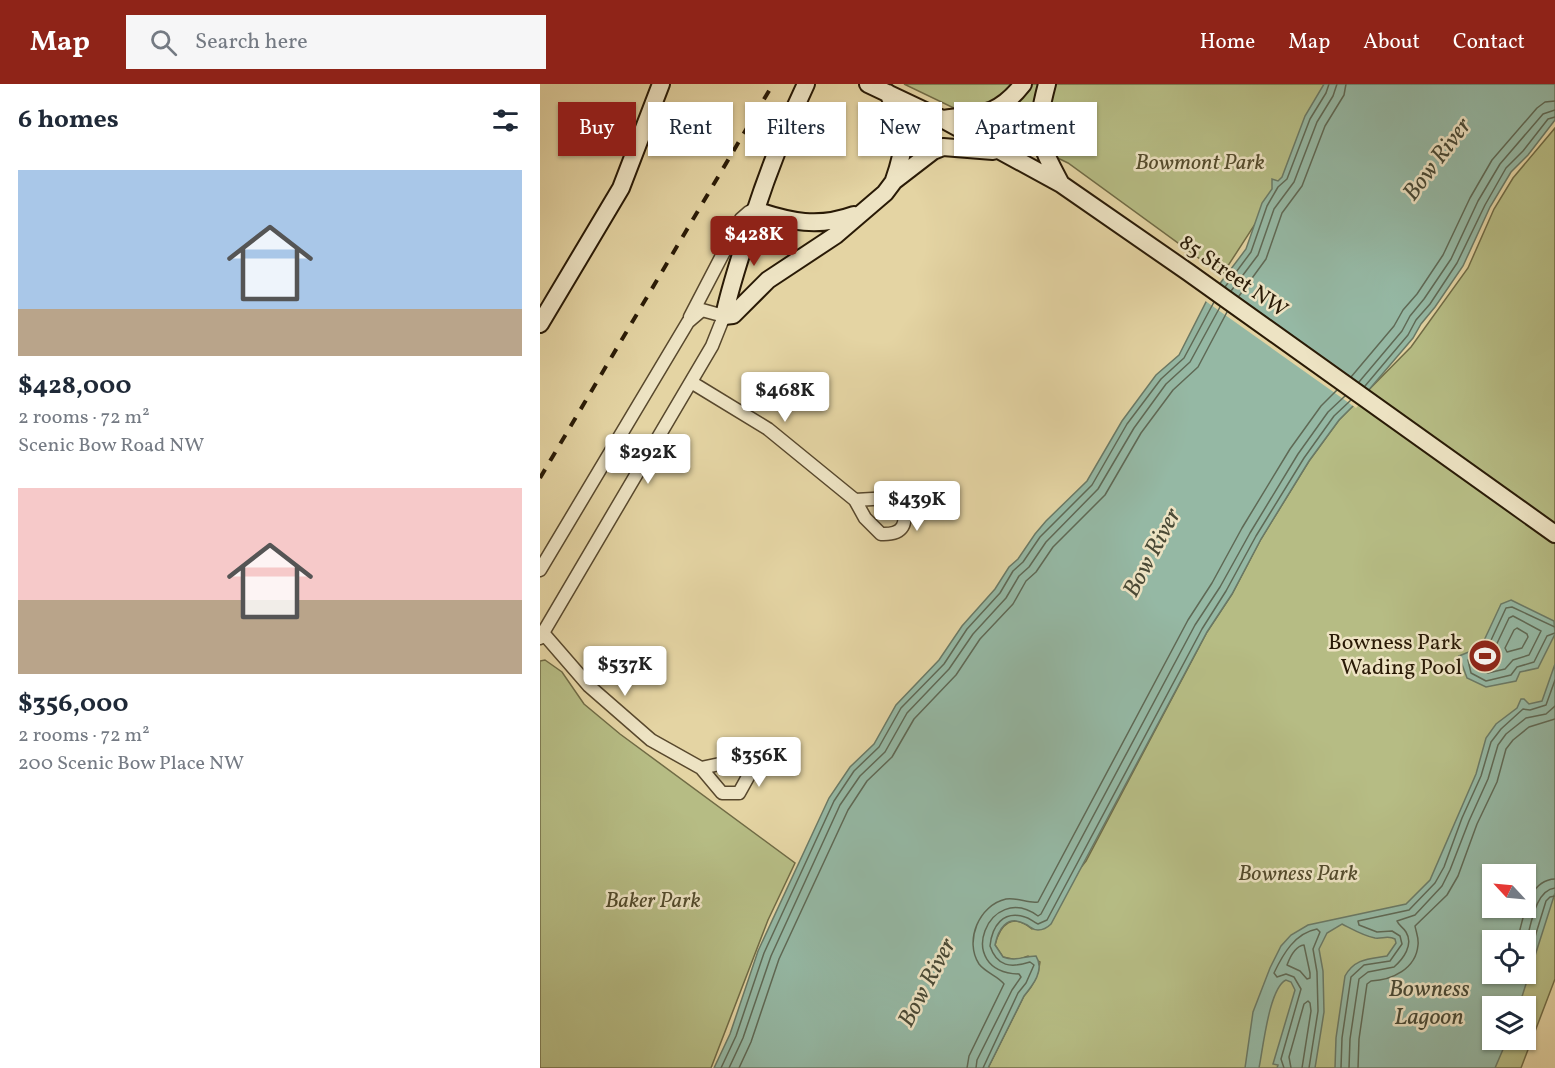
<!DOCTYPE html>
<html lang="en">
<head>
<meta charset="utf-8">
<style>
  :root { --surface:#fff; --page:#f6f6f7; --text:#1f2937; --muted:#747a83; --accent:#8f2418 }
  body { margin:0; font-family:Vollkorn,serif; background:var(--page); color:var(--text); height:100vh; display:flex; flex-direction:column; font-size:22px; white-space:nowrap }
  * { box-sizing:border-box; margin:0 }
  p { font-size:20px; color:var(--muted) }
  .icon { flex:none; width:33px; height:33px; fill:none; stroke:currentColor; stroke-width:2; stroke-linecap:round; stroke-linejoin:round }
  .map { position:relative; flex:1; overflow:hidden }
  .sheet { display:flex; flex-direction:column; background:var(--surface); width:540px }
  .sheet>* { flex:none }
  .guide { position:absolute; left:18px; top:18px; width:570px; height:54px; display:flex; gap:12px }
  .needle { width:39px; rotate:296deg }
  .tools { position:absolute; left:942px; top:780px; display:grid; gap:12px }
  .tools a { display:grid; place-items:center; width:54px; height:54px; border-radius:0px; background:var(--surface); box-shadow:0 2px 4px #0004; font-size:30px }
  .price { position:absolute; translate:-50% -51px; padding:0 14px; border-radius:6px; background:#fff; color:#222; font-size:20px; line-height:39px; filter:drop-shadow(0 2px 3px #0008) }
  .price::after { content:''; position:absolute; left:50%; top:36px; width:18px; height:14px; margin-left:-9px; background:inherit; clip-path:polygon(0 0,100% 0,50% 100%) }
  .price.active { background:var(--accent); color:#fff }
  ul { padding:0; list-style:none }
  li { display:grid; align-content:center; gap:12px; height:318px; padding:0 18px }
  li span { display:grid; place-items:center; height:186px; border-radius:0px; color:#555 }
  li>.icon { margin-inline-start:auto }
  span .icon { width:108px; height:108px; fill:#fffc; stroke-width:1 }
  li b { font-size:26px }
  h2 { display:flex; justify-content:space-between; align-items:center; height:72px; padding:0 18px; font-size:26px }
  .chip { padding:0 21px; border-radius:0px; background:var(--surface); box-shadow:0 2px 4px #0004; font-size:21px; line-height:54px }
  .chip.active { background:var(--accent); color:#fff }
  header { display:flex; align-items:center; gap:36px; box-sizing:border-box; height:84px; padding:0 30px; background:var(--accent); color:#fff }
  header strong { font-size:28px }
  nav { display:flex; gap:33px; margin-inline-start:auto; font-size:21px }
  .search { width:420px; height:54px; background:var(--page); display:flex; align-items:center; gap:15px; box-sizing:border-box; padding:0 21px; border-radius:0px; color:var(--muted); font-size:22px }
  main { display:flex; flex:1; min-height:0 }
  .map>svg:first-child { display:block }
  .green { fill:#b6bc84; stroke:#706b45; stroke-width:1.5; fill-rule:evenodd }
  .water { fill:#95b8a4; stroke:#6a7965; stroke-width:1.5; fill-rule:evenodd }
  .pier { fill:#e4d4a3 }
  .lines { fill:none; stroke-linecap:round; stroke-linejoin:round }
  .shore { stroke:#5f6955; stroke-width:1.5 }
  .street-casing { stroke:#58482d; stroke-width:15 }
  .secondary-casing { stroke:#291a06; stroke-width:20 }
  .street { stroke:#ede3c3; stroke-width:12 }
  .secondary { stroke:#ede3c3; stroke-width:16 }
  .rail { stroke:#291a06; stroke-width:4; stroke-dasharray:10 10; stroke-linecap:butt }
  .labels { text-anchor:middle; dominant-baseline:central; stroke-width:5; stroke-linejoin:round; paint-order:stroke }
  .park-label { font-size:22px; font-style:italic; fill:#534b2c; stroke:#ede3c3 }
  .street-label { font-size:22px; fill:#291a06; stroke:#ede3c3 }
  .poi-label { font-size:22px; fill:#291a06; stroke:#ede3c3; text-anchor:end }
  .water-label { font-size:24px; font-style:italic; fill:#494935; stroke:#ede3c3 }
</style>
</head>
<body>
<header>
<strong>Map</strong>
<div class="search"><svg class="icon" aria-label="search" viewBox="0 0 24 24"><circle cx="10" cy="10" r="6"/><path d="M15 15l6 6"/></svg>Search here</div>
<nav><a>Home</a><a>Map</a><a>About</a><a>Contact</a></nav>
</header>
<main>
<section class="sheet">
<h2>6 homes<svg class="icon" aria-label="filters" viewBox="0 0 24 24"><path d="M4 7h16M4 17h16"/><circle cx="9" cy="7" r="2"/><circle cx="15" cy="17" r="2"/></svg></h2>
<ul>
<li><span style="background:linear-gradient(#a9c7e8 75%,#b9a48a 0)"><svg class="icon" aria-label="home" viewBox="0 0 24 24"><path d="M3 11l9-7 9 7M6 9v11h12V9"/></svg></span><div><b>$428,000</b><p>2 rooms · 72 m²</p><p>Scenic Bow Road NW</p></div></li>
<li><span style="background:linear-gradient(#f6c9c9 60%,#b9a48a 0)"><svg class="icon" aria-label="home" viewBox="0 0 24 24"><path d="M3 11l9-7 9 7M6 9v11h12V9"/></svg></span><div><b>$356,000</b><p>2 rooms · 72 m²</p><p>200 Scenic Bow Place NW</p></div></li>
</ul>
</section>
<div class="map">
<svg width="1015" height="984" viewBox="0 0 1015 984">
  <rect width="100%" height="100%" fill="#e4d4a3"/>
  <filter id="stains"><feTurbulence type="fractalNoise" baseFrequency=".00333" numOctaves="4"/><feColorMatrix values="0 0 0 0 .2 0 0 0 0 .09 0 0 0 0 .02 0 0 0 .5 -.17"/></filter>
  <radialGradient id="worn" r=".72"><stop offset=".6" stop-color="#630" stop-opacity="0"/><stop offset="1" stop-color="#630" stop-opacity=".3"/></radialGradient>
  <path class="green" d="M364,0H806L682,191L528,79Z
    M1015,44V895L981,984H448L484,912C493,902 499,892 500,878L488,872L477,876L463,873L455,861C460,840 473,828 492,845L546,777L667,548L692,510L721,455L769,377L799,336L871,263L928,184L954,125L973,94ZM952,790H986V824H952ZM952,856H986V890H952ZM952,922H986V956H952Z
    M5,576L22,588L44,620L80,650L255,779L228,836L171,984H0V577Z"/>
  <path class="water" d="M784,0H1015V36L988,71L971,88L950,123L923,182L895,223L881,240L873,254L827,308L799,336L769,377L721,455L692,510L667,548L511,840C507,844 504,846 498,846C492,846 490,842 485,840C467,830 458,846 455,861L463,873C476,878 483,872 496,872C505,886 493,901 484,912L448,984H174L190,950L218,867L289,714L310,683L334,660L356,621L399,576L422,542L455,505L469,483L478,475L495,450L506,437L547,397L582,337L616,291L639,271L666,218L706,165L722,119L732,105V95L738,97L742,93L765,32Z
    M971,516L1014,537L1015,550L998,584L980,588L976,597L946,603L927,594L919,572L941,563L961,520Z
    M1015,580V809L979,922H952V956H967L955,984H795L796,954L805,892C815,874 830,875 847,872L856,859L855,855C848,851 842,855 835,854C824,852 812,845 802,840L787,849L779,865L783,887L784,928L775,984H737L738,981L733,980L755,906L751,898L746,896C729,904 723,965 719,984H705L713,928L730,884L741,862L751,851L768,841L866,820L890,796L936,690L946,654L956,640L977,624L981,615H984L989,620L1002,617ZM952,790H986V824H952ZM952,856H986V890H952Z"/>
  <path class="pier" d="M677,198L831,308L816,324L664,216Z"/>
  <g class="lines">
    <path class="shore" d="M685,203L711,168L727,122L738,103L747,95L770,35L786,9L789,0
      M691,207L718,171L734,125L754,98L777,38L793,12L797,0
      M699,212L726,175L742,129L762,102L785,42L804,11L806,0
      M811,293L854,242L863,226L877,210L903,171L930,114L952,76L997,24L1005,18L1015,17
      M819,298L862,247L870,232L884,215L911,175L938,117L960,80L1003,30L1015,26
      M825,302L868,251L876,236L890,220L917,179L945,121L966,84L983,67L1008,35L1015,33
      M973,532L1001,547L989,571L973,576L965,585L948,589L938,584V579L952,570L969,534Z
      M1015,543L972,523L966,524L946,567L928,576L931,589L946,597L971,591L977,583L994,578L1007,552L1015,549
      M977,544L987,550L988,553L982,564L967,568L965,564L974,546Z
      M977,856C984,835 987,796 1015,795
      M986,858C991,842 995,806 1015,804
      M764,861L770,889V894L767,895L760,887L747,881C750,873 755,862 764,861Z
      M986,882L1006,817L1010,813L1015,812
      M181,984L196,952L224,869L294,717L314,687L339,663L361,624L404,580L427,545L460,509L473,487L483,478L500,453L552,401L587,340L621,295L644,274L674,218
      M189,984L203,954L231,872L300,721L320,692L345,668L367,629L409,585L433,550L466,514L479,492L489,483L506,458L558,405L594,344L626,300L650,278L680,223
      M199,984L211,958L239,875L308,726L327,697L352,673L374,635L416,591L440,555L473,520L486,497L496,488L513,463L565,411L601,349L633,306L658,283L687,228
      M427,984L429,972L464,900C458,892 446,889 439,880C424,857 439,821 466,815C477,813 489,820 498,818L648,536L672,499L702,444L750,365L781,322L797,306
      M436,984L437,976L472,906L481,893L479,890C412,888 449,796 498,832L501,830L655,541L680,503L710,449L758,370L788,328L805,312
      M443,984L478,909L486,899L494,881L490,878C471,884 457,883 450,862C452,842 463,826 485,833C490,834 493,838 498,840L507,836L662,545L686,507L716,452L764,374L794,332L811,316
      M744,984L741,975L761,905L754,893L746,890L737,893L734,889C743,870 755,849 777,845L780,848L773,865L777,888L778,927L769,984
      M751,984L749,973L764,920L768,917L770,919L771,927L762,984
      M801,984L802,954L811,893L824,881L850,877L862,860L860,852L852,847L837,848L819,841L818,837L869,826L895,799L904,783L922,734L941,692L951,658L961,645L983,625L990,626L1006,621L1015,596
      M809,984L810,955L819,895L828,888L854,883C863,875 874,861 866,848C863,843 859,842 857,837L875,831L902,802L910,786L929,737L948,695L958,661L966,650L986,634L1006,630L1015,622
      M818,984L819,955L827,900L831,897C852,896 876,885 878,861C879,854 876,848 875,842L907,811L918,792L937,740L957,698L966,665L973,656L989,643L1015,635"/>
    <g class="street-casing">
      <path id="street" d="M150,233L201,135L209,128L215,126
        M151,298L228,345L315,416L325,434L341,450C364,451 368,440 362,419L350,414L315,416
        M0,486L148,238L162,226L184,232L172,262L0,554
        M3,549L49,602L111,656L161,684L182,709H199L209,691L194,677L161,684"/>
    </g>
    <g class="secondary-casing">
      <path id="secondary" d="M266,0C245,44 228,88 213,134C202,167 191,199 184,232L193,231L228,196L296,151L345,109L354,97L393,67L403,63L453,67
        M328,0L402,35L521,100L648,188L1015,450
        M507,0C494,49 498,57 521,100
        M348,9C365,47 368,56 354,96
        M402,35C440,30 457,33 483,0
        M215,126C251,138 278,144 314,131
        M0,240L81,104L121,0"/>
    </g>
    <use href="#street" class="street"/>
    <use href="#secondary" class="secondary"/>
    <path class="rail" d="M0,394L233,0"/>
  </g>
  <defs>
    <g id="stadium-disc" transform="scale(1.725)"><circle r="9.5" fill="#8f2418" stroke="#ede3c3"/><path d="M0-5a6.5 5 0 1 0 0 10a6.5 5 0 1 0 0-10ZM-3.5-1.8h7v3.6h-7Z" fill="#fff"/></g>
  </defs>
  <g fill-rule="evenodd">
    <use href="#stadium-disc" x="945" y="572"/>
  </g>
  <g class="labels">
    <g class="park-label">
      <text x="660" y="79">Bowmont Park</text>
      <text x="758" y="790">Bowness Park</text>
      <text x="113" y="817">Baker Park</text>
    </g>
    <g class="street-label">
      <text transform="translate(693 193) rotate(35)">85 Street NW</text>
    </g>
    <g class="poi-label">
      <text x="922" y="559">Bowness Park<tspan x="922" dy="25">Wading Pool</tspan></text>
    </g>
    <g class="water-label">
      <text transform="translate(898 76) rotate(-53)">Bow River</text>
      <text transform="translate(613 469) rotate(-62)">Bow River</text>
      <text transform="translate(388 899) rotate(-62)">Bow River</text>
      <text x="889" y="906">Bowness<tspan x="889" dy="28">Lagoon</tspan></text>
    </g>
  </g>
  <rect width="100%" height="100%" filter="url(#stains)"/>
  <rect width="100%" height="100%" fill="url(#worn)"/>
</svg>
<div class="tools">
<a><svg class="needle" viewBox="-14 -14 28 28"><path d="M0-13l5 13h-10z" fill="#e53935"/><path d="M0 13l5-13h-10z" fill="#747a83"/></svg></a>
<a><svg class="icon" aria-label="locate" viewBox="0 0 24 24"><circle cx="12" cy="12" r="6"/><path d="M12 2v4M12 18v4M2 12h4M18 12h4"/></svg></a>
<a><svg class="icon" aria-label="layers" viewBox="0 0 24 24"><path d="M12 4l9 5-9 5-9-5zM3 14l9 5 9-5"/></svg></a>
</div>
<b class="price active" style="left:214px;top:183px">$428K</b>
<b class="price" style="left:245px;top:339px">$468K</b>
<b class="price" style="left:108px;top:401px">$292K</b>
<b class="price" style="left:377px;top:448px">$439K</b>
<b class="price" style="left:85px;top:613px">$537K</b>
<b class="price" style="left:219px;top:704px">$356K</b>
<div class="guide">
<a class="chip active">Buy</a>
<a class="chip">Rent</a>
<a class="chip">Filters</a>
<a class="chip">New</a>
<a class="chip">Apartment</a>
</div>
</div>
</main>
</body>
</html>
